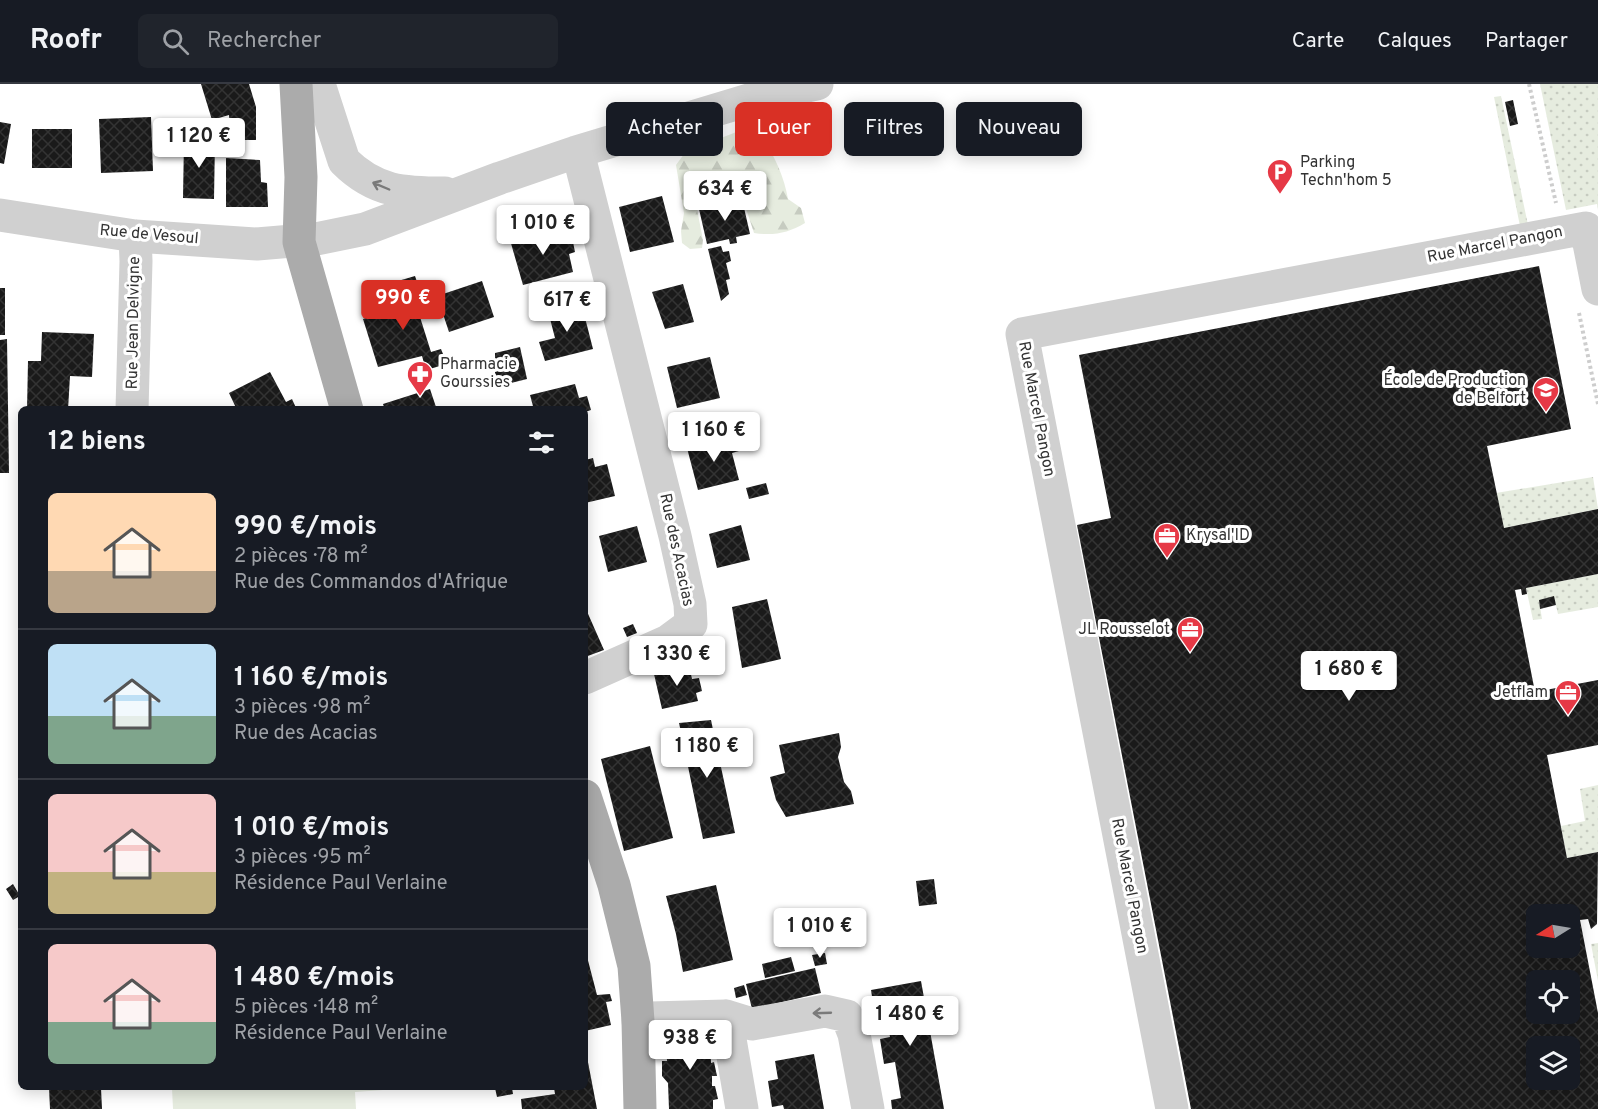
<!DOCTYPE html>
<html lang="fr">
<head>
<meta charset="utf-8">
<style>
  :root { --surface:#171b24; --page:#20242c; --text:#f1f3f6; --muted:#9ea1a6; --line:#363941; --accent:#d93025 }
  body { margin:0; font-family:Overpass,sans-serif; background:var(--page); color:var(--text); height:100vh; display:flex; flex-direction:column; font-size:22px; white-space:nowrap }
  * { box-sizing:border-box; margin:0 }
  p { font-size:20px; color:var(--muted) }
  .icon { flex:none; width:33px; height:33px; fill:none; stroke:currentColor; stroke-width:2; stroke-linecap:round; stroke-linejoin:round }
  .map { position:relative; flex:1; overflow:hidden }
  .drawer { position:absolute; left:18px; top:322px; width:570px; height:684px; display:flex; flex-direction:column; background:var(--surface); border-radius:9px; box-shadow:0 3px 15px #0003 }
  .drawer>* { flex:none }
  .guide { position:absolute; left:606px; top:18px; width:570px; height:54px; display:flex; gap:12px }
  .needle { width:39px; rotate:259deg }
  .buttons { position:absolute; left:1526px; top:820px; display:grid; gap:12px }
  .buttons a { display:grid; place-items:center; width:54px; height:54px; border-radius:9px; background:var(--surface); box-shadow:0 3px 15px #0003; font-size:30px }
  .price { position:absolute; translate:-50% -51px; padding:0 14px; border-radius:6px; background:#fff; color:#222; font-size:20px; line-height:39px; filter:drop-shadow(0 2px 3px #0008) }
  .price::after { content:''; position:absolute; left:50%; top:36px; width:18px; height:14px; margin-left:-9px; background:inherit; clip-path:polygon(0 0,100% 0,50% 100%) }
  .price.active { background:var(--accent); color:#fff }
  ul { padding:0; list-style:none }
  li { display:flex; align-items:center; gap:18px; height:150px; padding:0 30px }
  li+li { border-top:2px solid var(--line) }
  li span { display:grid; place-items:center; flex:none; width:168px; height:120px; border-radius:9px; color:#555 }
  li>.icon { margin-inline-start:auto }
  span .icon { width:72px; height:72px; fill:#fffc; stroke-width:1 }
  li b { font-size:26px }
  h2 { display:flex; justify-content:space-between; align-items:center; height:72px; padding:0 30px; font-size:26px }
  .pill { padding:0 21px; border-radius:9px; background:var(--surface); box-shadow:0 3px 15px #0003; font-size:21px; line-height:54px }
  .pill.active { background:var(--accent); color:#fff }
  header { display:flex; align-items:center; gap:36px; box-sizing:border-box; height:84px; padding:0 30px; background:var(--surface); border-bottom:2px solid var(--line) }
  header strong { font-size:28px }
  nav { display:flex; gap:33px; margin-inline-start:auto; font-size:21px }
  .search { width:420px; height:54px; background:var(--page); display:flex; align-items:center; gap:15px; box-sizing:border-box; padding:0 21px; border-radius:9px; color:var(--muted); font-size:22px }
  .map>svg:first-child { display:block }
  .grass { fill:url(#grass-dots) }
  .forest { fill:url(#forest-firs) }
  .park { fill:#e6ecdf }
  .building { fill:url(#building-cross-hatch); fill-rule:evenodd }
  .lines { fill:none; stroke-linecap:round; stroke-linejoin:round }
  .path { stroke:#cdcdcd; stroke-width:4; stroke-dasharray:3 3; stroke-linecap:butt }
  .minor { stroke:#d0d0d0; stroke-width:33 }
  .major { stroke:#ababab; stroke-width:33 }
  .oneway { stroke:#7a7a7a }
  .labels { text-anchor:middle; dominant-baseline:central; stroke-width:6; stroke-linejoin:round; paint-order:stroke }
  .poi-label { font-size:16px; fill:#333; stroke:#fff; text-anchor:start }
  .street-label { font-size:16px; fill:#333; stroke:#fff }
</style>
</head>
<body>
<header>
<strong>Roofr</strong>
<div class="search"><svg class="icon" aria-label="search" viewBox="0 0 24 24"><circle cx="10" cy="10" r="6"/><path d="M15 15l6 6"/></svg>Rechercher</div>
<nav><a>Carte</a><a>Calques</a><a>Partager</a></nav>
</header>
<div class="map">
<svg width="1598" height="1025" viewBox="0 0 1598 1025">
  <defs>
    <pattern id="grass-dots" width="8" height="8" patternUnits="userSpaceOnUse" patternTransform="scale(1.5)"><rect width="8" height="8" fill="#e6ecdf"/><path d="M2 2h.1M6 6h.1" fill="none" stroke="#c6cbc0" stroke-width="1.8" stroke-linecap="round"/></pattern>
    <pattern id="forest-firs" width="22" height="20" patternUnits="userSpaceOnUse" patternTransform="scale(1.5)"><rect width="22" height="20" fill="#e6ecdf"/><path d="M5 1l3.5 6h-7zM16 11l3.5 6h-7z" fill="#c6cbc0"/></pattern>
    <pattern id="building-cross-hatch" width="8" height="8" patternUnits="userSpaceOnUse" patternTransform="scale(1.5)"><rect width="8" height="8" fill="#1a1a1a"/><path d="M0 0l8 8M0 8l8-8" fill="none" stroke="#333"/></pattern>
  </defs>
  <rect width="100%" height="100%" fill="#fff"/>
  <path class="grass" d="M1540,0H1598V126L1597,120L1566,126Z
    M1501,12L1528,141L1520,142L1494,13Z
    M1593,393L1598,425L1504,444L1496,409Z
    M1598,490V523L1558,530L1554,513L1539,516L1542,535L1533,536L1526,504Z
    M1598,701V768L1567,774L1561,742L1585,737L1580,705Z
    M1598,859V897L1591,860Z"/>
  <path class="forest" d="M744,45H755C771,63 784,91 788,115L801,124L805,139C788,149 774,152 754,149L741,109L696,120L703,156L702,164L690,165L682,159L681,147L684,129L676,81L687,66L701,65L715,66L721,54Z"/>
  <path class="park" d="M172,1004H397V1005L355,1008L356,1025H173Z"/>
  <path class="building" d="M201,0H249L256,23V56H231L229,31L212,36Z
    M1513,16L1518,40L1510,42L1505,18Z
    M151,33L153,87L101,89L99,35Z
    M0,38L11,40L4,80L0,79Z
    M32,45H72V84H32Z
    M184,56H215L214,115L183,114Z
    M226,74L260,76L261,98L267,99L268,123H226Z
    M662,112L674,158L630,168L619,123Z
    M742,115L750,150L736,153L737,159L730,160L729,155L707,160L699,125Z
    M562,144L567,159L573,158L575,168L569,170L573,188L523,201L510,156Z
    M721,162L723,168L729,167L731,177L726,179L730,195L726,196L729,210L721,217L708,165Z
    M1539,182L1571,345L1487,362L1504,444L1598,425V490L1526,504L1527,510L1522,511L1521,505L1515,506L1535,608L1598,596V661L1547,671L1567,774L1598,768L1597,840L1591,845L1588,835L1580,836L1598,929V1025H1191L1077,441L1111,434L1079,271ZM1536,831H1569V864H1536ZM1536,897H1569V930H1536ZM1536,963H1569V996H1536Z
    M415,192L428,230L420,233L431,268L441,265L447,280L426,286L422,272L378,283L363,235L407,221L398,197Z
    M482,197L494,233L449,248L437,212Z
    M683,200L694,238L665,245L652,208Z
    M0,204H5V251H0Z
    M581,218L593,265L545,277L539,258L555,254L548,227Z
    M42,248L94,250L92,293L70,292L68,326H27L28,277H41Z
    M7,255L9,389H0V256Z
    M520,263L527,295L495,303V269Z
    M710,273L720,314L677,324L667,283Z
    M270,288L286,318L292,315L297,326H237L229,309Z
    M575,300L579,314L587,312L591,326L585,328V326H534L530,311Z
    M430,305L437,326H385L383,320Z
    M736,353L739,367L732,369L739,396L698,406L687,364Z
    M593,374L595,383L607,380L615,412L585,419V376Z
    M766,399L769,410L749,415L746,404Z
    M741,441L750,476L717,484L709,450Z
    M637,442L647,478L608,488L599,452Z
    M1554,512L1556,521L1540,525L1539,516Z
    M767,515L781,575L742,584L732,523Z
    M585,523L604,566L585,573Z
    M633,540L637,549L627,553L623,544Z
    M689,581L692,595L699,594L702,607L696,609L698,617L662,625L654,590Z
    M711,636L735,749L703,755L679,639Z
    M839,649L841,663L838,673L844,698L851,707L854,720L786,733L776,716L770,693L785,689L779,661Z
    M650,662L673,754L624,767L601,675Z
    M934,795L937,820L919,822L916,797Z
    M13,800L20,812L13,816L6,805Z
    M716,801L733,876L683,888L676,850L666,812Z
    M585,865L597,911L610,910L612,917L606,918L611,941L585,947Z
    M825,869L827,880L815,882L812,871Z
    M791,873L795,887L765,894L762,880Z
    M815,884L821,909L752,925L746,900Z
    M921,897L944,1025H892L891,1016L901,1014L895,978L884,980L880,955L890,953L884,917L873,919L871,906Z
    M744,901L747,911L736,914L734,904Z
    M710,948L711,979L714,978L717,992H712V1002H715L718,1015L713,1016V1025H669L668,999L662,992V977H667L666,949Z
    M814,970L824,1025H784L783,1021L772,1023L768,997L778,995L775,977Z
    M587,973L597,1025H522L521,1015L555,1010L554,1004H585V974Z
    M49,1004H101L102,1025H50Z
    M495,1004H512L513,1010L497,1013Z"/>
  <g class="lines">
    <path class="path" d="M1529,0L1556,119
      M1579,229L1598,320"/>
    <path class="minor" d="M319,0L344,77C375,108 404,109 445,109
      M576,68L582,84L675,452L690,520L691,540L668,557L585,594
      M0,131L135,152L257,160L316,155L365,145L500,94L576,68L762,12L817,0
      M132,326L136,177L135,152
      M638,937L650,934L726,932
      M742,1025L726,932L752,940L825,927L847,932L854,950L868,1025
      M1172,1025L1022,250L1586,144L1598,205"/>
    <path class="major" d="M296,0L301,93L299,158L347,326
      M585,712L614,801L634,882L638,937L640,1025"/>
  </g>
  <defs><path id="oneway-shaft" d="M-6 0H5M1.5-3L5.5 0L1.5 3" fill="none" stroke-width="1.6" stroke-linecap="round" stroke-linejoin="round" transform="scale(1.5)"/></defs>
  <g class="oneway">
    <use href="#oneway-shaft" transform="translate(381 102) rotate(-157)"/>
    <use href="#oneway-shaft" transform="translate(822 929) rotate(178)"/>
  </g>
  <defs>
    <g id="parking-pin" transform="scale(1.35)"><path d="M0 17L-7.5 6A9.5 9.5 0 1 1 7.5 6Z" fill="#e63946" stroke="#fff"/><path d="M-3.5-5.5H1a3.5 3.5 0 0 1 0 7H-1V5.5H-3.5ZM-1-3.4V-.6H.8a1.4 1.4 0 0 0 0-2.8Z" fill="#fff"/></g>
    <g id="pharmacy-pin" transform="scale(1.35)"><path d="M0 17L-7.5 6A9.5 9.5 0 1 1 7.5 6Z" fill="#e63946" stroke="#fff"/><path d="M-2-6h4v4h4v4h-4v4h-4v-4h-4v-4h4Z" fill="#fff"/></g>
    <g id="school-pin" transform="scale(1.35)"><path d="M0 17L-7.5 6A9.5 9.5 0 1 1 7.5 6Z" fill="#e63946" stroke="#fff"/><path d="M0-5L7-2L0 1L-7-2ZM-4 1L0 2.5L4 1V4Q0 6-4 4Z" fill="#fff"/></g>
    <g id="office-pin" transform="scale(1.35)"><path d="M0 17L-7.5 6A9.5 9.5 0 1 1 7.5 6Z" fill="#e63946" stroke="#fff"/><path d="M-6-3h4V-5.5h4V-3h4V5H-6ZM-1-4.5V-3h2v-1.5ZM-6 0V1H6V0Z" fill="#fff"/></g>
  </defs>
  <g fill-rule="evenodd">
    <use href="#parking-pin" x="1280" y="88"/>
    <use href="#pharmacy-pin" x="420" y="290"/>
    <use href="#school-pin" x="1546" y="306"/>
    <use href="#office-pin" x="1167" y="452"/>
    <use href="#office-pin" x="1190" y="546"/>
    <use href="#office-pin" x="1568" y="609"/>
  </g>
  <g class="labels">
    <g class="poi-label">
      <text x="1300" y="79">Parking<tspan x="1300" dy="18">Techn'hom 5</tspan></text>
      <text x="440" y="281">Pharmacie<tspan x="440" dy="18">Gourssies</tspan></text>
      <text x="1526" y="297" text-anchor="end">École de Production<tspan x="1526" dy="18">de Belfort</tspan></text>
      <text x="1186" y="452">Krysal'ID</text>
      <text x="1170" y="546" text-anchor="end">JL Rousselot</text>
      <text x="1548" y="609" text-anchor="end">Jetflam</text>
    </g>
    <g class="street-label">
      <text transform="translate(149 151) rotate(5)">Rue de Vesoul</text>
      <text transform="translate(1495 161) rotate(-11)">Rue Marcel Pangon</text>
      <text transform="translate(134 239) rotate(-89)">Rue Jean Delvigne</text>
      <text transform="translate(1036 325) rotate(79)">Rue Marcel Pangon</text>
      <text transform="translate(676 466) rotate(78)">Rue des Acacias</text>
      <text transform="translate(1129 802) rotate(79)">Rue Marcel Pangon</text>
    </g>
  </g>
</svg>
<div class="buttons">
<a><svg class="needle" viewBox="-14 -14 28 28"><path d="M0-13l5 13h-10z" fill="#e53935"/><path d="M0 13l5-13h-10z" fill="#9ea1a6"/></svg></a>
<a><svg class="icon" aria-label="locate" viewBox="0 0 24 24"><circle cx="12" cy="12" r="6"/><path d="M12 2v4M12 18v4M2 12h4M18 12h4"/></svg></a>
<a><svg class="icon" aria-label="layers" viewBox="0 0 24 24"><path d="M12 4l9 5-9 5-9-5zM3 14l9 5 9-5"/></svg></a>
</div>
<b class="price" style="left:199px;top:85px">1 120 €</b>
<b class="price" style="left:725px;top:138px">634 €</b>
<b class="price" style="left:543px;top:172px">1 010 €</b>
<b class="price active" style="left:403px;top:247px">990 €</b>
<b class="price" style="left:567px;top:249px">617 €</b>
<b class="price" style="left:714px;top:379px">1 160 €</b>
<b class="price" style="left:677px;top:603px">1 330 €</b>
<b class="price" style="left:1349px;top:618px">1 680 €</b>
<b class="price" style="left:707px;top:695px">1 180 €</b>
<b class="price" style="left:820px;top:875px">1 010 €</b>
<b class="price" style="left:910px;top:963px">1 480 €</b>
<b class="price" style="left:690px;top:987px">938 €</b>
<div class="guide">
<a class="pill">Acheter</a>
<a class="pill active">Louer</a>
<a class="pill">Filtres</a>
<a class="pill">Nouveau</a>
</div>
<section class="drawer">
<h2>12 biens<svg class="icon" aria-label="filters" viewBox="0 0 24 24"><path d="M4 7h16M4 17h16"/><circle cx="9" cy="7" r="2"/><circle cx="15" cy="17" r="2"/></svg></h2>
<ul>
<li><span style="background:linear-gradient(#ffd9b3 65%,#b9a48a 0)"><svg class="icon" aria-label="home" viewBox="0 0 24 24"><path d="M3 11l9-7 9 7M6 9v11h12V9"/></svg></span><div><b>990 €/mois</b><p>2 pièces · 78 m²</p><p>Rue des Commandos d'Afrique</p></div></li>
<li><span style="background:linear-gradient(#bfe0f5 60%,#7fa58c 0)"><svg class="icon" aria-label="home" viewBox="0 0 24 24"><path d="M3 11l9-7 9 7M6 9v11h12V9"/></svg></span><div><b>1 160 €/mois</b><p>3 pièces · 98 m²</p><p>Rue des Acacias</p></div></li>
<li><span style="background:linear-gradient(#f6c9c9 65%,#c2b280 0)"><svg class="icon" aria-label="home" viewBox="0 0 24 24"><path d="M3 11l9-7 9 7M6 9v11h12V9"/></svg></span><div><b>1 010 €/mois</b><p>3 pièces · 95 m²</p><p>Résidence Paul Verlaine</p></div></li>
<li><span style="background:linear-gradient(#f6c9c9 65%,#7fa58c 0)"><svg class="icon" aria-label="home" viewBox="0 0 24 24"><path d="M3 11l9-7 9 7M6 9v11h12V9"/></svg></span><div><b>1 480 €/mois</b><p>5 pièces · 148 m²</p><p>Résidence Paul Verlaine</p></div></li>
</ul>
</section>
</div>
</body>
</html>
